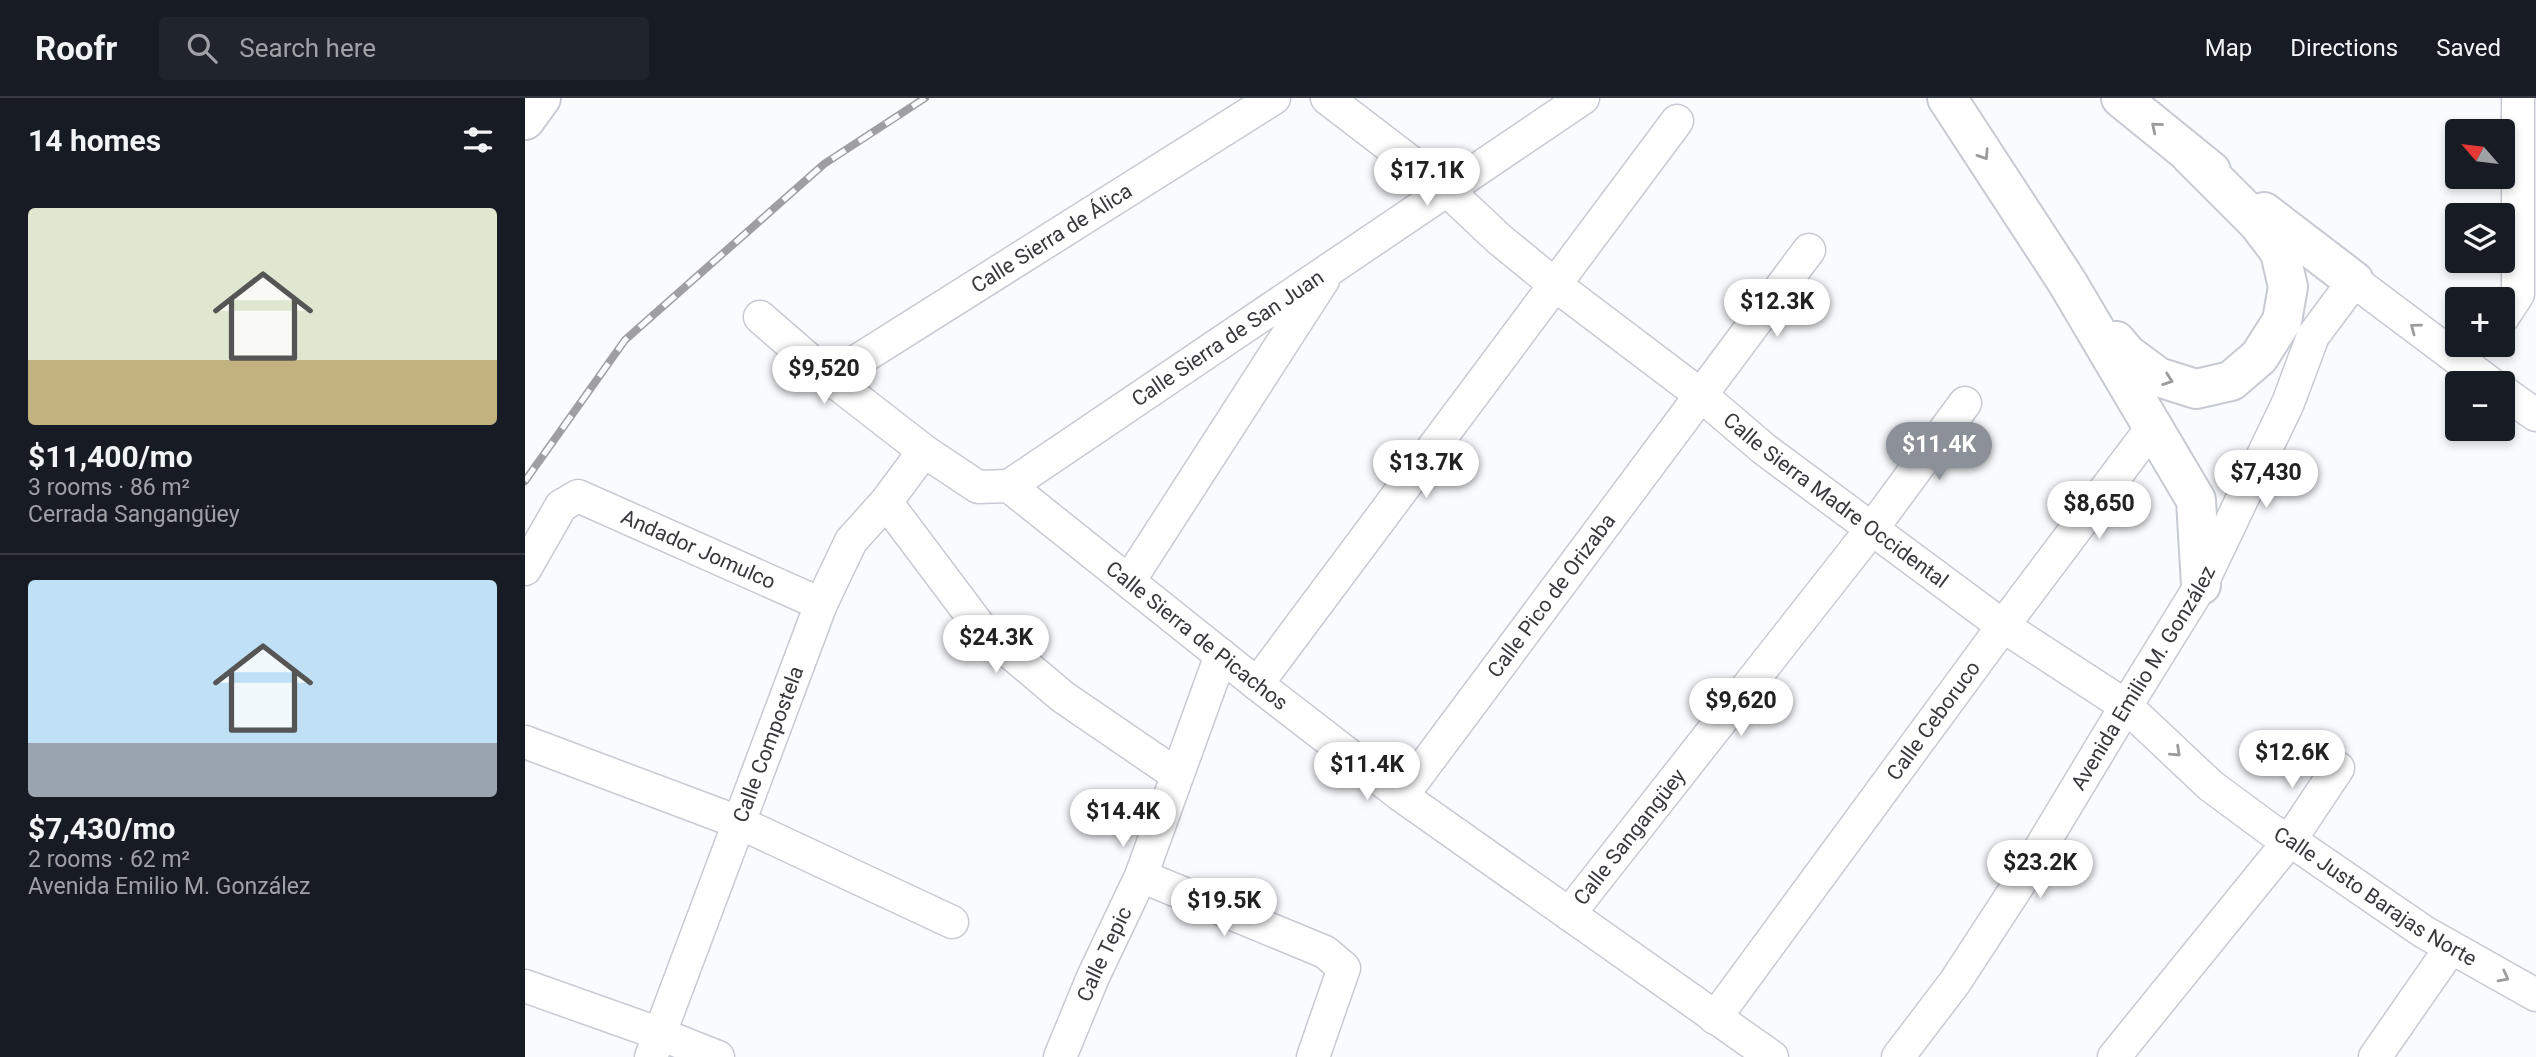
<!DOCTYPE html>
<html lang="en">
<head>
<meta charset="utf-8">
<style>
  :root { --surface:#171b24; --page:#20242c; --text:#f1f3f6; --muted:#9ea1a6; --line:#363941; --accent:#8c9099 }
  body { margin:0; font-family:Roboto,sans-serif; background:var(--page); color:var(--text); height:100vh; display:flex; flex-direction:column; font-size:26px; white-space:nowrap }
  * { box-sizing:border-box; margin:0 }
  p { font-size:23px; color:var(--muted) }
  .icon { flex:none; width:38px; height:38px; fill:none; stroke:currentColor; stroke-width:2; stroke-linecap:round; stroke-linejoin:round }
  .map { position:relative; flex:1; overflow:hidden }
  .drawer { display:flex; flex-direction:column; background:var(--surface); width:525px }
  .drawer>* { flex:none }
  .needle { width:46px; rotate:298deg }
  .buttons { position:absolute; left:1920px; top:21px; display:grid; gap:14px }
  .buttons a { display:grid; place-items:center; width:70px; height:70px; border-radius:7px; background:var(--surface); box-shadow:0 4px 10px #0003; font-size:35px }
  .price { position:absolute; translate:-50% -60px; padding:0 16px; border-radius:24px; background:#fff; color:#222; font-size:23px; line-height:46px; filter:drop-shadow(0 2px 4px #0008) }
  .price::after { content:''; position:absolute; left:50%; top:42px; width:21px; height:16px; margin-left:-10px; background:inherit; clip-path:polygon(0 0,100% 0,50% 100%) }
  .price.active { background:var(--accent); color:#fff }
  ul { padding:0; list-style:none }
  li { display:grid; align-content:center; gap:14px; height:371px; padding:0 28px }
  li+li { border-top:2px solid var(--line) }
  li span { display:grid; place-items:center; height:217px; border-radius:7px; color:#555 }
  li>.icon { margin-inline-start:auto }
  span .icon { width:126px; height:126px; fill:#fffc; stroke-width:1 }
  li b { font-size:30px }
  h2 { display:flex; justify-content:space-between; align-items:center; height:84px; padding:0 28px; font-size:30px }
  header { display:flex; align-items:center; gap:42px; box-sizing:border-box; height:98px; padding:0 35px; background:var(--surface); border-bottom:2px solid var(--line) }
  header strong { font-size:33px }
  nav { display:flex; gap:38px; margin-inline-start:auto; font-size:24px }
  .search { width:490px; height:63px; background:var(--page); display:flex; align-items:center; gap:18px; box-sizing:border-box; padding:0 24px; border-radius:7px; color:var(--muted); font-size:26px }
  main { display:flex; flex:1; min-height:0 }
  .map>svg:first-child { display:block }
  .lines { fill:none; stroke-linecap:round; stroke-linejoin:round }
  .minor-casing { stroke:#c8cad3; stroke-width:35 }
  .highway-casing { stroke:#c8cad3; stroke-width:42 }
  .minor { stroke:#fff; stroke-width:32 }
  .highway { stroke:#fff; stroke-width:38 }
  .rail-casing { stroke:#9f9fa3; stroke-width:8 }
  .rail { stroke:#fafbfe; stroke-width:5; stroke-dasharray:16; stroke-linecap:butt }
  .oneway { stroke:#9c9c9e }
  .labels { text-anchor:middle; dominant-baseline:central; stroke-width:7; stroke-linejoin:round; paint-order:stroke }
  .street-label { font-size:21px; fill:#39393d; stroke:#fafbfe }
</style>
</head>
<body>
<header>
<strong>Roofr</strong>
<div class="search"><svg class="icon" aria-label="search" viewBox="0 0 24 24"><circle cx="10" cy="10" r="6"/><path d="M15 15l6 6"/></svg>Search here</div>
<nav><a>Map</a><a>Directions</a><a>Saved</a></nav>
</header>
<main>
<section class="drawer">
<h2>14 homes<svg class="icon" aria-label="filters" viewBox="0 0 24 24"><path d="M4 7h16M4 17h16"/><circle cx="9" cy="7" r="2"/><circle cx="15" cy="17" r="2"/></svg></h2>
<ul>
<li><span style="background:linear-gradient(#dfe7d0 70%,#c2b280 0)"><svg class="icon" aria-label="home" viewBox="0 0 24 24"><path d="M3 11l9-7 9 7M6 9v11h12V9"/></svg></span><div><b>$11,400/mo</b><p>3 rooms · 86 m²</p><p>Cerrada Sangangüey</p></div></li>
<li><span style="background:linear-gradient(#bfe0f5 75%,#9aa5b1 0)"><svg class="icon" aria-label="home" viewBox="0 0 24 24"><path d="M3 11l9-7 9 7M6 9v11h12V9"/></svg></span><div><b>$7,430/mo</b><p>2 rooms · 62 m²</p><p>Avenida Emilio M. González</p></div></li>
</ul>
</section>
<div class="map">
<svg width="2011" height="959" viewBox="0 0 2011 959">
  <rect width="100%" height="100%" fill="#fafbfe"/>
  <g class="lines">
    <g class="minor-casing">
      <g id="minor">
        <path id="s1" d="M802,0L922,92L974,141L1029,186L1177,298L1239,351L1478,528L1601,608L1686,688L1747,733L1765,742L1899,834L2011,897"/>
        <path id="s2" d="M235,219L305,280L399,353L453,389L484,388L732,586L877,698L1247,959"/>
        <path d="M1978,219L1993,196V0"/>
        <path id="s3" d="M305,280L749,0"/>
        <path d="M1978,294L2011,317"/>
        <path id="s4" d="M484,388L1058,0"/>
        <path d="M361,404L455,529L538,599L652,677"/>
        <path id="s5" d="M0,471L36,408L53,398L296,506"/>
        <path d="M604,483L798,182"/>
        <path d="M732,586L1152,23"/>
        <path d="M0,644L213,724L427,824"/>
        <path id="s6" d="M877,698L1284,152"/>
        <path d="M616,778L800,854L819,870L788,959"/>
        <path id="s7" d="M1044,816L1346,432L1440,305"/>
        <path d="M0,888L135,936L193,959"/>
        <path id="s8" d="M1190,920L1478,528L1629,327"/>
        <path id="s9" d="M126,959L296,506L326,443L361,404L399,353"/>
        <path id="s10" d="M535,959L568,879L616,778L696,557"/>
        <path id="s11" d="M1373,959L1430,884L1492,789L1601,608L1676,487L1763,305L1788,238L1829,183L1965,285"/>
        <path d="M1589,959L1765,742L1813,670"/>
        <path d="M1850,959L1925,851"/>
      </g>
    </g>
    <g class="highway-casing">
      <path id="highway" d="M1422,0L1542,184L1671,402L1676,487
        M1596,0L1686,73
        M0,22L16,0
        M1739,114L1829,183
        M1591,243L1602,256L1633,279L1671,291L1706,283L1734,259L1757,223L1763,189L1755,154L1733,125L1665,57"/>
    </g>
    <use href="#minor" class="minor"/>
    <use href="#highway" class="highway"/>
    <g class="rail-casing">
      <path id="rail" d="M0,383L100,242L299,66L400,0"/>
    </g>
    <use href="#rail" class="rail"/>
  </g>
  <defs><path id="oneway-chevron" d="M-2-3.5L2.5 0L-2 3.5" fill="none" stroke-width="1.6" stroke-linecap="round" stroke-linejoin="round" transform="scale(1.75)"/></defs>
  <g class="oneway">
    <use href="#oneway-chevron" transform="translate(1631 29) rotate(-140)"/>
    <use href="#oneway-chevron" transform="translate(1459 57) rotate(57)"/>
    <use href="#oneway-chevron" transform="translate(1890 230) rotate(-143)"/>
    <use href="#oneway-chevron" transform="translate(1643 282) rotate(19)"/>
    <use href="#oneway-chevron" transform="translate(1651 654) rotate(43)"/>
    <use href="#oneway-chevron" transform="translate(1979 879) rotate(28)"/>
  </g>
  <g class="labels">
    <g class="street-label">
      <text stroke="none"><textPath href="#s3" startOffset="262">Calle Sierra de Álica</textPath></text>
      <text stroke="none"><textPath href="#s4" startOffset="264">Calle Sierra de San Juan</textPath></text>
      <text stroke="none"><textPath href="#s1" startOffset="649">Calle Sierra Madre Occidental</textPath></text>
      <text stroke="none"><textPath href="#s5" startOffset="224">Andador Jomulco</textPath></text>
      <text stroke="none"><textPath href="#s6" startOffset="250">Calle Pico de Orizaba</textPath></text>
      <text stroke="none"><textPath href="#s2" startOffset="548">Calle Sierra de Picachos</textPath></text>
      <text stroke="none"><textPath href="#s11" startOffset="452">Avenida Emilio M. González</textPath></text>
      <text stroke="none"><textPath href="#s8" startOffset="369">Calle Ceboruco</textPath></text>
      <text stroke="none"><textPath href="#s9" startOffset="334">Calle Compostela</textPath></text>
      <text stroke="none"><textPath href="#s7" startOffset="98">Calle Sangangüey</textPath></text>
      <text stroke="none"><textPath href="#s1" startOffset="1320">Calle Justo Barajas Norte</textPath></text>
      <text stroke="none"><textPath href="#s10" startOffset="112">Calle Tepic</textPath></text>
    </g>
  </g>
</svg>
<div class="buttons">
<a><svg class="needle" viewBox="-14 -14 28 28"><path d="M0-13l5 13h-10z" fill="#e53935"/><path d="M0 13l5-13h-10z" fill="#9ea1a6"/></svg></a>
<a><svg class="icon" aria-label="layers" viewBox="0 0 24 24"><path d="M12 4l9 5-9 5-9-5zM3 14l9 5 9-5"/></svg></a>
<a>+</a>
<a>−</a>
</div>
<b class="price" style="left:902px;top:110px">$17.1K</b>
<b class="price" style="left:1252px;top:241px">$12.3K</b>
<b class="price" style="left:299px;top:308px">$9,520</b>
<b class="price active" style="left:1414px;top:384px">$11.4K</b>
<b class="price" style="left:901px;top:402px">$13.7K</b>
<b class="price" style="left:1741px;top:412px">$7,430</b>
<b class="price" style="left:1574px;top:443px">$8,650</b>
<b class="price" style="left:471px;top:577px">$24.3K</b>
<b class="price" style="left:1216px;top:640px">$9,620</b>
<b class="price" style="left:1767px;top:692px">$12.6K</b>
<b class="price" style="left:842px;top:704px">$11.4K</b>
<b class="price" style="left:598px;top:751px">$14.4K</b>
<b class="price" style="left:1515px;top:802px">$23.2K</b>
<b class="price" style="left:699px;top:840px">$19.5K</b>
</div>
</main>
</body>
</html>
